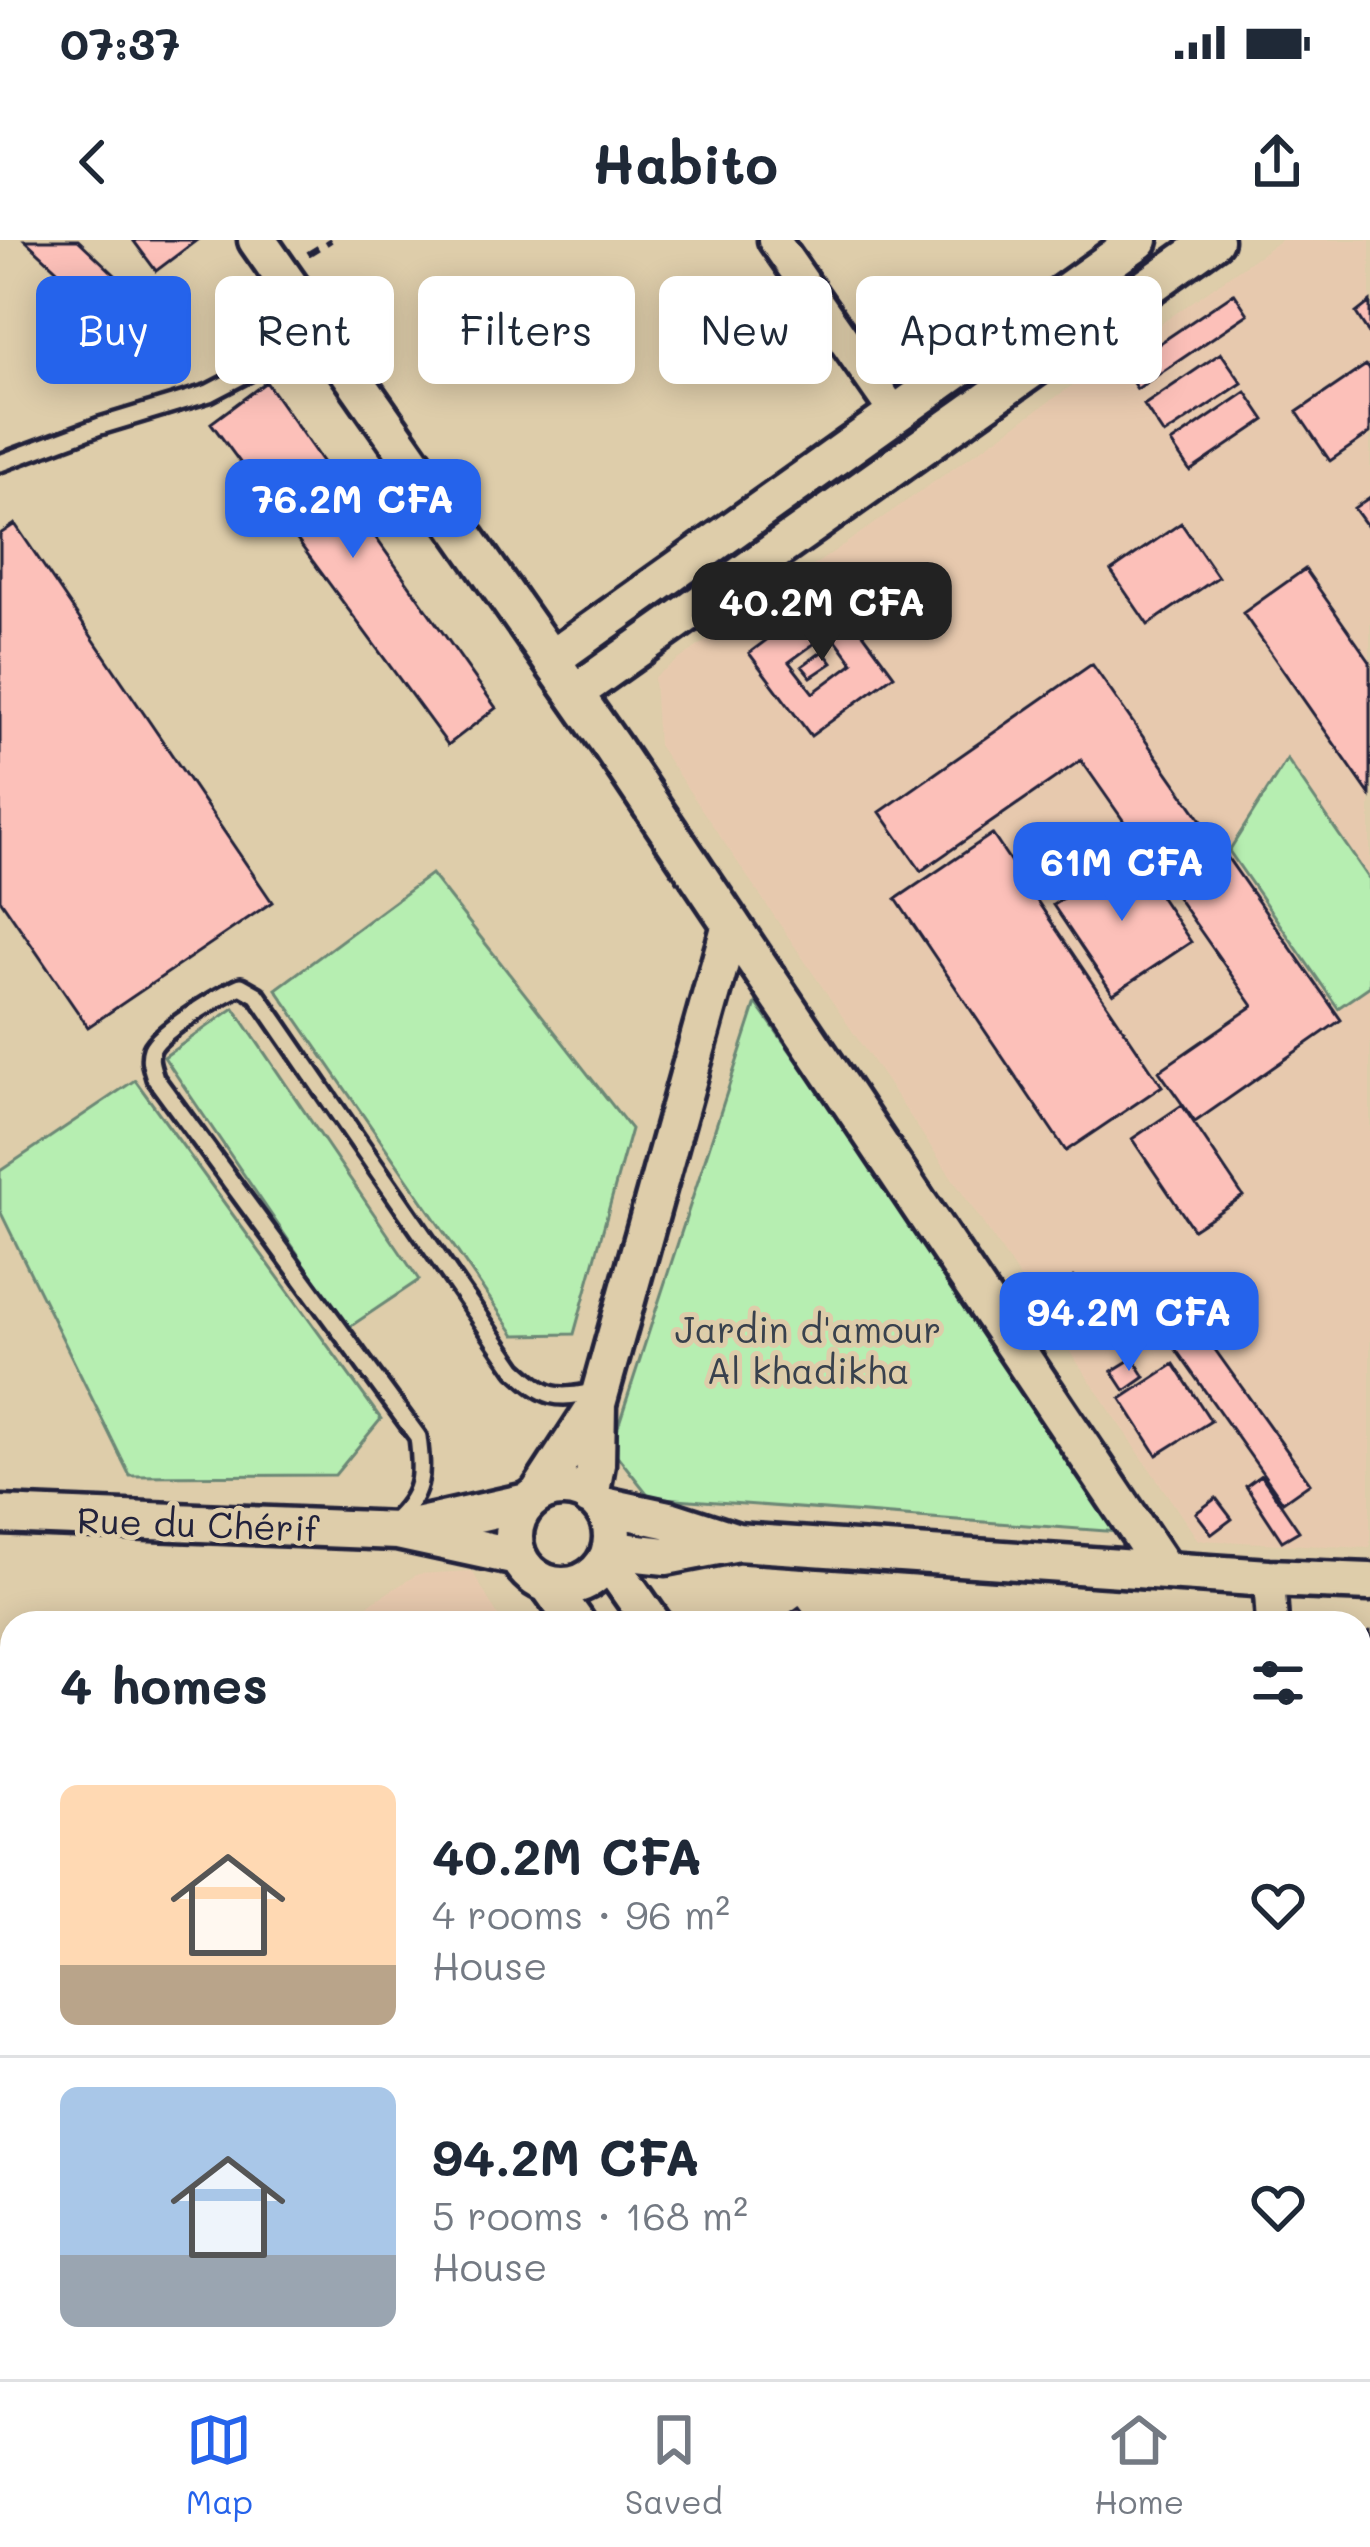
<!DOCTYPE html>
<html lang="en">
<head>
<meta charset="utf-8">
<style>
  :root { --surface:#fff; --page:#f6f6f7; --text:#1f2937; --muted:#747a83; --line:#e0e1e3; --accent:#2563eb }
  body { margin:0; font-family:Mali,sans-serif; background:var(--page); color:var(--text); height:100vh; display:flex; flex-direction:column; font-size:45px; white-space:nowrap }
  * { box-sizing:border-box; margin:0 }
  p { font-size:39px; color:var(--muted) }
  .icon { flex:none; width:66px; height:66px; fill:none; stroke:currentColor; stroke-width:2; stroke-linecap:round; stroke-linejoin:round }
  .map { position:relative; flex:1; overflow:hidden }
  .drawer { position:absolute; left:0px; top:1371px; width:1371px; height:768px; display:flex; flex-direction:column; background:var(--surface); border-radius:36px 36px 0 0; box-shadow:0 6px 30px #0003 }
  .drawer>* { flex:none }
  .top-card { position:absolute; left:36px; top:36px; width:1299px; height:108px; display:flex; gap:24px }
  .price { position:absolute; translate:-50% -102px; padding:0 27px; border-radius:24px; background:var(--accent); color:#fff; font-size:39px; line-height:78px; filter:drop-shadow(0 3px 6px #0008) }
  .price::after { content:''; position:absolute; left:50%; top:72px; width:36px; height:27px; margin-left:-18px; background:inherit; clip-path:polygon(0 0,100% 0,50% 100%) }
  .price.selected { background:#222; color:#fff }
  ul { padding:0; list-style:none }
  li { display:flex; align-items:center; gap:36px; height:300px; padding:0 60px }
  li+li { border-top:3px solid var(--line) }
  li span { display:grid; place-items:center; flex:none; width:336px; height:240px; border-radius:18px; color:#555 }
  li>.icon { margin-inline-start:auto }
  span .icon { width:144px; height:144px; fill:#fffc; stroke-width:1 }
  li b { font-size:51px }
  h2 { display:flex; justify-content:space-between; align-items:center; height:144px; padding:0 60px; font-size:51px }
  .pill { padding:0 42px; border-radius:18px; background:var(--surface); box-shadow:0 6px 30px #0003; font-size:42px; line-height:108px }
  .pill.selected { background:var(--accent); color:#fff }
  .status { display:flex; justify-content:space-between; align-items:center; height:84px; padding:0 60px; background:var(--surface); direction:ltr }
  .status svg { height:33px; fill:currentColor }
  header { display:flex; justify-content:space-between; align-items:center; height:156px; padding:0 60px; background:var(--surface); font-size:54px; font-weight:800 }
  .dock { display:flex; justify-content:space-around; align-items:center; height:168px; border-top:3px solid var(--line); background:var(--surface); font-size:33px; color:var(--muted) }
  .dock a { display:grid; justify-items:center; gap:6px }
  .dock .selected { color:var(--accent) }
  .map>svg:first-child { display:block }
  .built { fill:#e7c9ae }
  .green { fill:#b6eeb1; stroke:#6c8876; stroke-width:3 }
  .building { fill:#fcc0b9; stroke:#22223b; stroke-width:3; fill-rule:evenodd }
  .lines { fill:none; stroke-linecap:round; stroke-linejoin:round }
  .service-casing { stroke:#22223b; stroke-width:24 }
  .minor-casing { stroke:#22223b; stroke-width:39 }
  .tertiary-casing { stroke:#22223b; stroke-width:45 }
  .path { stroke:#22223b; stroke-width:6; stroke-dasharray:12 9; stroke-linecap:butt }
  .service { stroke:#decdaa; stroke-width:15 }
  .minor { stroke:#decdaa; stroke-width:30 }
  .tertiary { stroke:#decdaa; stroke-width:36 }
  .labels { text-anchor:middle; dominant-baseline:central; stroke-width:10; stroke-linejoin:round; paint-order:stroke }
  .park-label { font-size:36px; fill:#38414d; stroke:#decdaa }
  .street-label { font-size:36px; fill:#22223b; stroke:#decdaa }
</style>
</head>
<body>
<div class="status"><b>07:37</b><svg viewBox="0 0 49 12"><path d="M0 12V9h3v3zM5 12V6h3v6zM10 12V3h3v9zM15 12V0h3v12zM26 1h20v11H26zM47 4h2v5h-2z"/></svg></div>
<header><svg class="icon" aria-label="back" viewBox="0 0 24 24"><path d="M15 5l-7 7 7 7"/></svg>Habito<svg class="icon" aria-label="share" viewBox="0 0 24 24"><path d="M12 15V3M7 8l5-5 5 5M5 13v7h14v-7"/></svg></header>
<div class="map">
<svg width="1370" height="2139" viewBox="0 0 1370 2139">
  <rect width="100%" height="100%" fill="#decdaa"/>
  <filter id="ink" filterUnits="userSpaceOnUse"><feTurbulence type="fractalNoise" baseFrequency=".00833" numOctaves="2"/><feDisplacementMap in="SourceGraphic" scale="24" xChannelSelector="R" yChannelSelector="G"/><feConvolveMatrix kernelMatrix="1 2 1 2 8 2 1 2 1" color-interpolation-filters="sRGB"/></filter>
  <g filter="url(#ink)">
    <path class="built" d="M1281,0H1370V1308L1198,1300L658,505L654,437Z
      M472,1331L502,1383H338L418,1334Z
      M12,1592V2127H1050L1058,2139H0V1599Z"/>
    <path class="green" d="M1287,519L1370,640V746L1338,768L1229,611Z
      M431,634L631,889L574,1094L515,1095L276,749Z
      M756,763L1133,1293L650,1257L611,1208Z
      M234,768L419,1040L348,1088L164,817Z
      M135,840L381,1179L335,1235L130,1236L0,971V931Z"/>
    <path class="building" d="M25,0H78L166,83L142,109Z
      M133,0H197L156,31Z
      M1234,53L1248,74L1137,149L1123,128Z
      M1370,62V95L1356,73Z
      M1221,113L1242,143L1164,195L1144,165Z
      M1366,125L1370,130V193L1330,221L1297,172Z
      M266,142L496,468L448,505L211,183Z
      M1246,152L1265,180L1190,231L1171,203Z
      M1370,257V290L1354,268Z
      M1181,283L1218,337L1148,385L1111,331Z
      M15,284L272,662L88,787L0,659V294Z
      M1305,329L1370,422V555L1243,373Z
      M832,351L894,435L811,496L749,413ZM830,392L853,423L813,453L789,422Z
      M823,411L832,423L811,437L802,426Z
      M1092,424L1341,780L1195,882L1159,831L1253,766L1081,520L921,631L880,572Z
      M992,594L1162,846L1066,911L896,659Z
      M1131,613L1191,702L1113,754L1053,665Z
      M1182,865L1243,956L1193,989L1132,899Z
      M1074,1037L1093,1065L1065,1083L1047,1055Z
      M1191,1076L1310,1243L1283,1262L1165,1094Z
      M1133,1118L1145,1137L1125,1151L1112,1131Z
      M1174,1124L1211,1181L1157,1215L1121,1159Z
      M1261,1235L1299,1291L1282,1301L1246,1246Z
      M1216,1258L1232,1279L1212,1294L1196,1273Z
      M799,1367L811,1383H777Z
      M1370,1392V1459L1359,1440V1399Z
      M1370,1508V1556L1359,1537V1515Z
      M1370,1631V1668L1359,1649V1638Z
      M12,1740V1801L0,1808V1747Z
      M254,2127H408L417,2139H231Z
      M570,2127H618L612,2136L617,2139H562Z
      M715,2127H764L755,2139H706Z
      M789,2127H858L873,2137L806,2139Z
      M1013,2127H1045L1050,2136L1045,2139H1021Z"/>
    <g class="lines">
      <g class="service-casing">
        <path id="service" d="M0,223L100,186L209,153L322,94
          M392,1283C423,1255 423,1236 418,1197L155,838C152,827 148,820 152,809C159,792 222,754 241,746L257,755L515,1129C548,1159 554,1160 598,1151
          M0,1879L12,1872
          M0,2102H2
          M982,2127L987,2139"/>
      </g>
      <g class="minor-casing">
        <path id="minor" d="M774,0L896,175
          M1269,1338L1272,1383
          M1325,2127V2139"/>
      </g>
      <g class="tertiary-casing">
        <path id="tertiary" d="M257,0L612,507L1165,1331
          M552,419L1139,0
          M575,453L1214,0
          M514 1297a49 49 0 1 1 98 0a49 49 0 1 1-98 0Z
          M539,1253L597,1164
          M590,1257L596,1224L597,1164L731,684
          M600,1265L669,1280L737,1302L1269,1338L1370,1342
          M0,1275L397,1291L517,1317
          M402,1290L527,1262
          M610,1310L666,1316L733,1303
          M608,1320L652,1383
          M549,1345L576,1383
          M1101,2127L1110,2139
          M1164,2127L1172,2139"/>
      </g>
      <path class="path" d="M308,14L331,0
        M159,2139L182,2127
        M499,2139L508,2127"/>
      <use href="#service" class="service"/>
      <use href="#minor" class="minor"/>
      <use href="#tertiary" class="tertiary"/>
    </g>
  </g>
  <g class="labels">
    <g class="park-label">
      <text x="808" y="1088">Jardin d'amour<tspan x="808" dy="41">Al khadikha</tspan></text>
    </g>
    <g class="street-label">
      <text transform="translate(198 1283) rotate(2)">Rue du Chérif</text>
    </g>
  </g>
</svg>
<b class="price" style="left:353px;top:321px">76.2M CFA</b>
<b class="price selected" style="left:822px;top:424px">40.2M CFA</b>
<b class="price" style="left:1122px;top:684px">61M CFA</b>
<b class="price" style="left:1129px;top:1134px">94.2M CFA</b>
<div class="top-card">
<a class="pill selected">Buy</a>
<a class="pill">Rent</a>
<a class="pill">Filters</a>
<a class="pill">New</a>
<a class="pill">Apartment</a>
</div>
<section class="drawer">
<h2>4 homes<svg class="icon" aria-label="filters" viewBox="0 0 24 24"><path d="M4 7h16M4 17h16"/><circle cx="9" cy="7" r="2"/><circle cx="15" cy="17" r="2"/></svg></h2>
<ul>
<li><span style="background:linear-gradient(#ffd9b3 75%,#b9a48a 0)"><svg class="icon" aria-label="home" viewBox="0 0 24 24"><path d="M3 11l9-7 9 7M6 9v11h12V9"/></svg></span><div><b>40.2M CFA</b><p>4 rooms · 96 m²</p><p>House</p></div><svg class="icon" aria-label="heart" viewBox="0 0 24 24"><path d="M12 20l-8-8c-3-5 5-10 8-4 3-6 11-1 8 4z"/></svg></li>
<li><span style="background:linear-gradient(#a9c7e8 70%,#9aa5b1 0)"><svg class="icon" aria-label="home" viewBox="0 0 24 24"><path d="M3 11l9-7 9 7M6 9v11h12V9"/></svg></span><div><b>94.2M CFA</b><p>5 rooms · 168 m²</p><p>House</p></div><svg class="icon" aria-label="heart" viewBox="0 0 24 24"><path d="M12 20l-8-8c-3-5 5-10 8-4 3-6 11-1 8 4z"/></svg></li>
</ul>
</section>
</div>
<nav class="dock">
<a class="selected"><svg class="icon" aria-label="map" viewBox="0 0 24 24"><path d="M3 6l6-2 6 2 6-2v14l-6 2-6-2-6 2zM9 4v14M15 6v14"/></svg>Map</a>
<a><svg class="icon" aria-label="saved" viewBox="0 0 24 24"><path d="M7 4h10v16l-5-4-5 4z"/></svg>Saved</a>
<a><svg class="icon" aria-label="home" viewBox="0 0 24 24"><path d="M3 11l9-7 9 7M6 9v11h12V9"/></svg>Home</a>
</nav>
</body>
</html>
